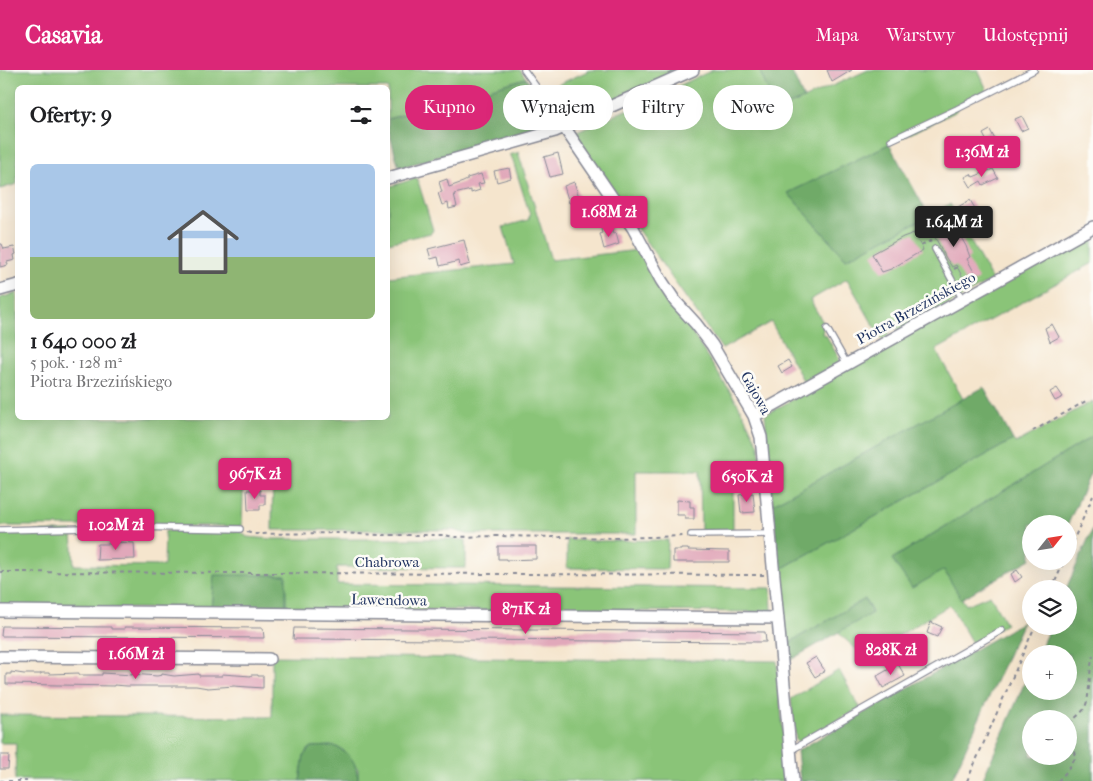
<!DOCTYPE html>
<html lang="pl">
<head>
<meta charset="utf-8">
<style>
  :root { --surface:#fff; --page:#f2f2f2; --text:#202124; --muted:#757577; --accent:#db2777 }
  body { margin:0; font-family:"IM FELL French Canon",serif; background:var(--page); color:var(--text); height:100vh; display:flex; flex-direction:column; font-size:19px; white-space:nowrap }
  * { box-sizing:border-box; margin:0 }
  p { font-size:16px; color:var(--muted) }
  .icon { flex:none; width:28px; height:28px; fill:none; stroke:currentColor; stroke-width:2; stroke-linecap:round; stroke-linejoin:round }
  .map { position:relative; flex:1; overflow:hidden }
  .side { position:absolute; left:15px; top:15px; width:375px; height:335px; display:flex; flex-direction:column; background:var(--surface); border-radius:8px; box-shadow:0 5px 20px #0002 }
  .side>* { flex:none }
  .guide { position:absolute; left:405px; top:15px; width:475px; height:45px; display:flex; gap:10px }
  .needle { width:32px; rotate:60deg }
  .fabs { position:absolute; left:1022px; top:445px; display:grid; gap:10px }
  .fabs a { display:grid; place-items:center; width:55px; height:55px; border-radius:50%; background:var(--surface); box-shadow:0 5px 20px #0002; font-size:25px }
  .price { position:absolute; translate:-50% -42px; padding:0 11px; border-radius:5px; background:var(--accent); color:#fff; font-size:16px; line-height:32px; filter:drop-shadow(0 1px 2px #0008) }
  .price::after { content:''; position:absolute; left:50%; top:30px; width:15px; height:11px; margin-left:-8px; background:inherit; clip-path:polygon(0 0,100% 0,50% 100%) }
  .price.on { background:#222; color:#fff }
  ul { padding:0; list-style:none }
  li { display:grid; align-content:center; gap:10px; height:265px; padding:0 15px }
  li span { display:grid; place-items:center; height:155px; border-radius:8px; color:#555 }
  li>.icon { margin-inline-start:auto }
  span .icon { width:90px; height:90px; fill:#fffc; stroke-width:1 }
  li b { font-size:21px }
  h2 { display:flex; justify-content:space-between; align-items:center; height:60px; padding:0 15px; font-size:21px }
  .pill { padding:0 18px; border-radius:22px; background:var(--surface); box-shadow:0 5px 20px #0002; font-size:18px; line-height:45px }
  .pill.on { background:var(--accent); color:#fff }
  header { display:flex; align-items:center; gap:30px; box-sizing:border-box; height:70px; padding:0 25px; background:var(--accent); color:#fff }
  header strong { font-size:24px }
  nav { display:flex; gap:28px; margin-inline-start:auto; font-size:18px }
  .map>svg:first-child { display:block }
  .green { fill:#8ac478; stroke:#527a6b }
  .forest { fill:#6faa68; stroke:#456c63; fill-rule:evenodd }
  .building { fill:#e1a8ba }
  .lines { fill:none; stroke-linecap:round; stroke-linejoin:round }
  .lane-casing { stroke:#888a96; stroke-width:8 }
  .street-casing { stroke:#888a96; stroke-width:14 }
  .path { stroke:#888a96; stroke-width:2; stroke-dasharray:4 4; stroke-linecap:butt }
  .lane { stroke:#fff; stroke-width:5.5 }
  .street { stroke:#fff; stroke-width:11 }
  .labels { text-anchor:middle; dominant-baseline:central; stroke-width:5; stroke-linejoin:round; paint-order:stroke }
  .street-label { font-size:15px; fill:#1b2f5e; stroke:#fdfcf7 }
</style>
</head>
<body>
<header>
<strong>Casavia</strong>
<nav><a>Mapa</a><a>Warstwy</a><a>Udostępnij</a></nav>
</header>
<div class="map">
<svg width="1093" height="711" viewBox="0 0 1093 711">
  <rect width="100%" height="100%" fill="#fdfcf7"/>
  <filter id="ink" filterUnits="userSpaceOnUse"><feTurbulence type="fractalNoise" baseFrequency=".02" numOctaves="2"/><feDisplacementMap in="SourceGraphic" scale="10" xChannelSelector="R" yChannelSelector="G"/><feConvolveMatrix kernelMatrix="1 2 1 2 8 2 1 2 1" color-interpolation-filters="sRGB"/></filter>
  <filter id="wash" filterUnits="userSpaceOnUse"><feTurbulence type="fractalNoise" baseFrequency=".0096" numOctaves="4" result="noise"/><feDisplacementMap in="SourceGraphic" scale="20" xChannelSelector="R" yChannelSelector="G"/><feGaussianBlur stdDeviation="1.12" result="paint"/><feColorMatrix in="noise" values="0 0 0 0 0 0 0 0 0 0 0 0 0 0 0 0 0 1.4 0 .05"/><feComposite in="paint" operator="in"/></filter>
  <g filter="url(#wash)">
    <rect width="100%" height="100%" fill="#f5e5cd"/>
    <path class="green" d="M0,0H349L351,4L366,0H520L526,8L388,49V18H18L17,114L0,119Z
      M590,0H682L565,51L544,21Z
      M713,0H759L778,40L868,0H978L987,20L960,34L955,42L788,123L846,189L950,134L992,210L901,261L895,257L889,260L888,266L882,270L847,209L810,230L824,254L822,264L826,265L842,294L805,314L771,252L722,279L571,65Z
      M520,82L519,85L551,190L638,180L738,334L759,375L761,401H733V460L701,461L700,401H636V464H467L453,460H272L273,400L244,399L242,456H0V228L17,223L18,348H388V207L514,194L503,157L528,150L530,145L512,88L509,85Z
      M417,108L433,160L431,163L388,173V117Z
      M1089,164L1093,171V193L936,280L963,329L773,434L765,345Z
      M1093,331V366L892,489L944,500L966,535L990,525L1006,554L972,573L950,535L864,586L837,562L872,543L865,529L785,575L779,500L1013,370L1016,373Z
      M72,461L74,495L164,496L165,461H240L247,467L272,469H440L466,470V498L337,497V514L771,518L772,542L286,539L285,505L214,506L211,539L0,537V462Z
      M567,469L596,471L668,470L667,499L567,498Z
      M272,586L777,591L787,708L785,711H358V699L343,680L334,676L311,677L304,685L300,711L15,710L16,673H0V645L272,647Z
      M839,600L860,638L800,672L796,670L791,629Z"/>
    <path class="forest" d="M759,0H791L804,29L777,40Z
      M526,8L558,53L399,98L388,58V49Z
      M889,74L929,146L846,189L788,123Z
      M984,317L1013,370L779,500L773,434Z
      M1093,366V398L1068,454H1031V489L961,529L944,500L912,518L892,489Z
      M1093,458V711H982L1031,598V621H1069V584H1038L1050,556H1069V519H1066ZM1031,649H1069V686H1031Z
      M214,505H286V539H211Z
      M865,529L872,543L787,592L785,575Z
      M1023,552L951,711H800L797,681Z
      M334,676C351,684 357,692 358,711H300L304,685L311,677Z"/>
    <g id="blocks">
      <path class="building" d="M827,0H852L832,12Z
        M1022,46L1028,58L1021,61L1015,49Z
        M990,60L1000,79L993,83L983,64Z
        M558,83L563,104L550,107L544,87Z
        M509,98L511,108L497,112L494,101Z
        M993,99L998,108L983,115L981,111L971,117L965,107L971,104L973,107Z
        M481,104L484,113L478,114L480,120L471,123V120L454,124L457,137L449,139L448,133L442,135L438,123L442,122L439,112L447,109L449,117L463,112L467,110V108Z
        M574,112L580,130L569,133L564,116Z
        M970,130L980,147L968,153L958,137Z
        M948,145L966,176L970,187L967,189L978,209L967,215L956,195L952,197L946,188L929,156Z
        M610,156L613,164L616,163L619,174L604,179L600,164L602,163L601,159Z
        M914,163L923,180L891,199L882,202L872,184L903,167Z
        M464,170L470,194L460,197L459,191L440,196L438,187L431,189L428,179Z
        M0,174H2L4,179L14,177L16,184L14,185L15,190L7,192L8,195L0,197Z
        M1052,254L1059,267L1050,272L1045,258Z
        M788,290L792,297L782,303L778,296Z
        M1057,318L1063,327L1055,331L1050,322Z
        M247,420H260V425H265V435H260V440H248Z
        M753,423L755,442L741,443L739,425Z
        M677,430L690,431V437H694V449H685V445H677Z
        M112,472L134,473L135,489L97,490L98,474H112Z
        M498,476H536V489L506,490V489H498Z
        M681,479H688V480L729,481V492H673V480H681Z
        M1017,500L1022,507L1015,512L1011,504Z
        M931,552L942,557L937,567L927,563Z
        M2,556L111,557V559H125L124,557L263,558L264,568L1,566Z
        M294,558L765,562L766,572L293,569Z
        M816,587L825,601L815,607L806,593Z
        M898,594L905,606L883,618L877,606Z
        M11,602L24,604H41V603H49V604L79,603V605H102V603L132,605V604L157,606L162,605V604L174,606L199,604V606H222V604L251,606V605H258V606H263V618L234,616L208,618L196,616H127L114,615V616L6,614V604H11Z
        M0,685H9L8,699H0Z"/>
    </g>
  </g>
  <g filter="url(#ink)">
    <use href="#blocks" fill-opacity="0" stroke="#888a96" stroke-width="1"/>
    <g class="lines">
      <g class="lane-casing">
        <path id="lane" d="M524,0L559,48L564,57
          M891,70L957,39L1034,0
          M935,179L963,230
          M827,259L847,294
          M0,460L130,457L240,459
          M691,465L770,464
          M791,680L1002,560"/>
      </g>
      <g class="street-casing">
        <path id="street" d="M564,57L633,158L661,210L675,231L696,254L712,275L754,346L761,367L793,711
          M388,108L555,61L693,0
          M0,220L18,215
          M754,346L1093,157
          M0,541L778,548
          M0,587L269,589"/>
      </g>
      <path class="path" d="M921,176L930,171L931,173
        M954,199L958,197L956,195
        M1033,361L1086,331
        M247,462L253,464L341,463L379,465H443L455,467L498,466L617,468L684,466
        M1069,480L1093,426
        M0,502L765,505
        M1052,519L1064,491
        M0,711H27
        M967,711L1035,556
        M1058,711L1067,701L1076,687L1070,654C1074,647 1082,644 1085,637C1090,628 1089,599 1093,586"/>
      <use href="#lane" class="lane"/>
      <use href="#street" class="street"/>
    </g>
  </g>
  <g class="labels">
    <g class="street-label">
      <text transform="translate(916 238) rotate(-29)">Piotra Brzezińskiego</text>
      <text transform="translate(756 323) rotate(61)">Gajowa</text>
      <text x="387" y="492">Chabrowa</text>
      <text transform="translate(389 530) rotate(1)">Lawendowa</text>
    </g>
  </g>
</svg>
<div class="fabs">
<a><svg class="needle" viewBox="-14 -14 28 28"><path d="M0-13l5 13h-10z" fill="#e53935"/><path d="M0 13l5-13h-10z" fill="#757577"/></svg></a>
<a><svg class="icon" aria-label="layers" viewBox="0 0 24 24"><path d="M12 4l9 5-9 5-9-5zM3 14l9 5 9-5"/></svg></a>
<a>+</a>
<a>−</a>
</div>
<b class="price" style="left:982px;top:108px">1.36M zł</b>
<b class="price" style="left:609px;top:168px">1.68M zł</b>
<b class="price on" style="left:954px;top:178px">1.64M zł</b>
<b class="price" style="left:255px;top:430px">967K zł</b>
<b class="price" style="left:747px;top:433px">650K zł</b>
<b class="price" style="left:116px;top:481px">1.02M zł</b>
<b class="price" style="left:526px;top:565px">871K zł</b>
<b class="price" style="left:891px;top:606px">828K zł</b>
<b class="price" style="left:136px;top:610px">1.66M zł</b>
<div class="guide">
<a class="pill on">Kupno</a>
<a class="pill">Wynajem</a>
<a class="pill">Filtry</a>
<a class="pill">Nowe</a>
</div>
<section class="side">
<h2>Oferty: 9<svg class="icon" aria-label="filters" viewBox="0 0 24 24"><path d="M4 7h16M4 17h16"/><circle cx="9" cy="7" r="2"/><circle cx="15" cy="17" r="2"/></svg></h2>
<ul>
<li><span style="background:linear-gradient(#a9c7e8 60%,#8fb573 0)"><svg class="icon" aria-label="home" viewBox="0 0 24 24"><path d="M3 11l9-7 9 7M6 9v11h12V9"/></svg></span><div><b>1 640 000 zł</b><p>5 pok. · 128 m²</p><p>Piotra Brzezińskiego</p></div></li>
</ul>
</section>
</div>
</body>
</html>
